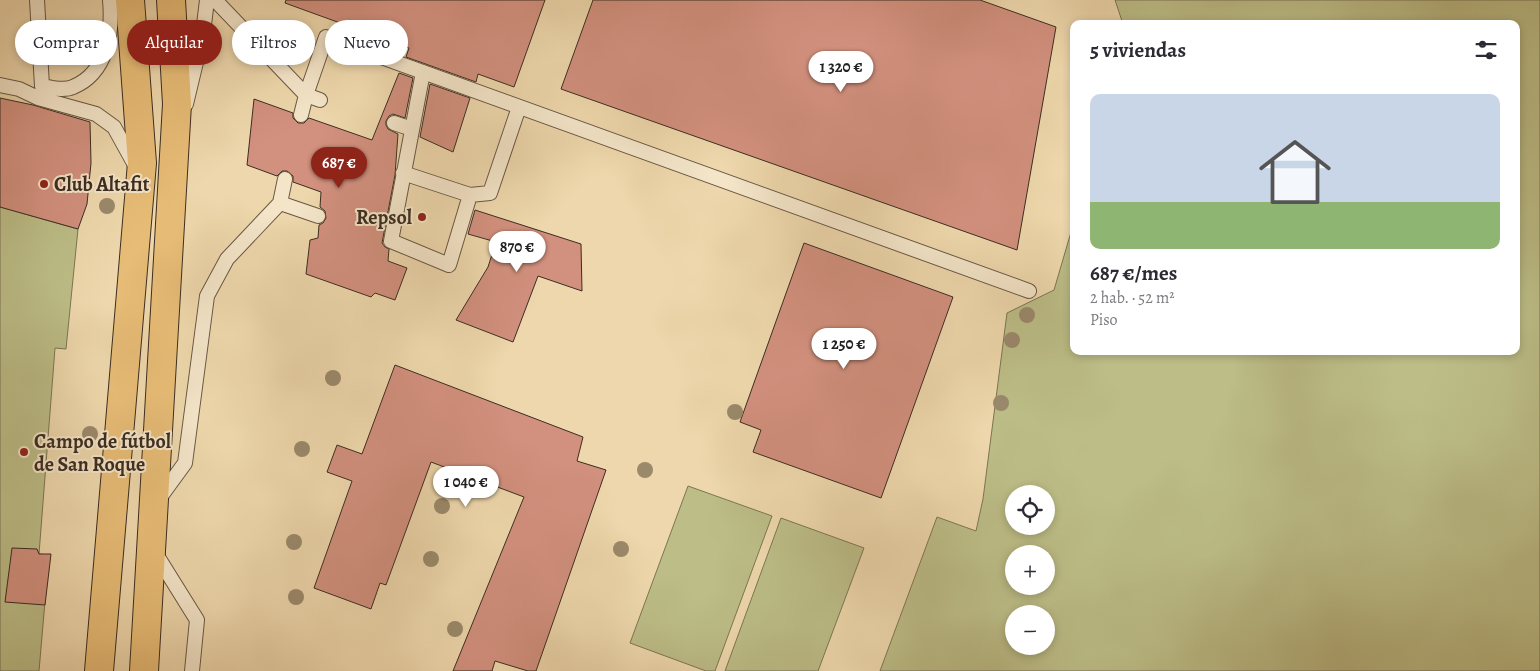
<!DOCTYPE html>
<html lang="es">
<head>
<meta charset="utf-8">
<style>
  :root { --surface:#fff; --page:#f7f7f7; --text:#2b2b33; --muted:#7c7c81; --accent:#8f2418 }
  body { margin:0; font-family:Alegreya,serif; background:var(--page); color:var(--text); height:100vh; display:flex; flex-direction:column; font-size:19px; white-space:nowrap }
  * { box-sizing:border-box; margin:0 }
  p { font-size:16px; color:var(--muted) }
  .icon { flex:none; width:28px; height:28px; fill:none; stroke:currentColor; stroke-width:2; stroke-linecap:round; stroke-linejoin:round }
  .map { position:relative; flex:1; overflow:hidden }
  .sheet { position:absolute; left:1070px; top:20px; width:450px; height:335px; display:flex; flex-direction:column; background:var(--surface); border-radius:10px; box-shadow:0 2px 8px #0003 }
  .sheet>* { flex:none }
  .banner { position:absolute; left:15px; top:20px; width:475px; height:45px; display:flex; gap:10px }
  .controls { position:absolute; left:1005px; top:485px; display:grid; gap:10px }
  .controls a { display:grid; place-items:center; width:50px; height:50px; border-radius:50%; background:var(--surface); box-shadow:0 2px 8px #0003; font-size:25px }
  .price { position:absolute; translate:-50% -42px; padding:0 11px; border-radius:18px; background:#fff; color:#222; font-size:16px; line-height:32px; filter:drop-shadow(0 1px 2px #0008) }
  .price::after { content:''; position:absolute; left:50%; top:30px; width:15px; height:11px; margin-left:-8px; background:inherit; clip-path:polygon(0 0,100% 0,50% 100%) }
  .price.active { background:var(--accent); color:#fff }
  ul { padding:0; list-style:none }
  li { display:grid; align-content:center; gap:10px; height:265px; padding:0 20px }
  li span { display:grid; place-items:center; height:155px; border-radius:10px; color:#555 }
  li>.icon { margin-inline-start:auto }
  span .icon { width:90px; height:90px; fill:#fffc; stroke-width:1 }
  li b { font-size:21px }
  h2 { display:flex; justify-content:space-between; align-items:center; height:60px; padding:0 20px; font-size:21px }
  .pill { padding:0 18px; border-radius:22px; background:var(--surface); box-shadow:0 2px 8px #0003; font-size:18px; line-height:45px }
  .pill.active { background:var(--accent); color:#fff }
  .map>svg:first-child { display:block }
  .green { fill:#bcbd87; stroke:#7c7554; fill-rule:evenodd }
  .building { fill:#d2907e; stroke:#3b2d21 }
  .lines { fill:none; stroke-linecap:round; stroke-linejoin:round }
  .lane-casing { stroke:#685844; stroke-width:16 }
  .highway-casing { stroke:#3b2d21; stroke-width:30 }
  .lane { stroke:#f4e5c9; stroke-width:14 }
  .highway { stroke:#e7bc76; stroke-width:28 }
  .tree { fill:#9a896b }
  .poi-dot { fill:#8f2418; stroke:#f4e5c9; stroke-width:2 }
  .labels { text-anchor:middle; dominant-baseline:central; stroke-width:4; stroke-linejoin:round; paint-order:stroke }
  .poi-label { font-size:20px; font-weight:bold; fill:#3b2d21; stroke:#f4e5c9; text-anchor:start }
</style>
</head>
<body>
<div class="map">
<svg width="1540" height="671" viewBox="0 0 1540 671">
  <rect width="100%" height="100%" fill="#eed7ac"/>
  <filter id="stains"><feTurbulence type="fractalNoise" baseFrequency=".004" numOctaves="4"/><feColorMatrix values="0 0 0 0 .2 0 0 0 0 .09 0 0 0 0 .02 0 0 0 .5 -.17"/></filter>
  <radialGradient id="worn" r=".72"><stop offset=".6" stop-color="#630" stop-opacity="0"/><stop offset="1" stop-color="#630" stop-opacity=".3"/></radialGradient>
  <path class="green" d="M1115,0H1540V671H880L937,517L976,531L983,499L1007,313L1054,290L1074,222V351H1516V24H1123ZM1014,494H1046V526H1014ZM1014,554H1046V586H1014ZM1014,614H1046V646H1014Z
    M0,207L78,229L66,349L55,348L39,554L49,555L39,671H0Z
    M688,486L772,516L715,671H706L630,643Z
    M781,518L864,548L818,671H725Z"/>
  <path class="building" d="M286,0H545L514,87L478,74L476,82L406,57L409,48L285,3Z
    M593,0H980L1056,27L1017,250L561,89Z
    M399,73L413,78L405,118L393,114L389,116L386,121V125L388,129L398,134L395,175L382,243L385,247L389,249L388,261L407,268L395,300L375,293L371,297L306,274L310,240L318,238L319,225L323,223L326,218L325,211L320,207L321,192L293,182V176L287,171H282L277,176L247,165L254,99L293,113V118L298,123H304L309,118L372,140Z
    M430,84L470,98L453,152L420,137Z
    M0,98L33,105L90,122L91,163L87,204L78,229L0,207Z
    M475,210L581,244L582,291L538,276L513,342L456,320L488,267L496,242L468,234Z
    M804,243L953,297L881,498L753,452L761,430L740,422Z
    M395,365L583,437L577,461L606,470L536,671H528L495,661L492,671H453L524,497L431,462L386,585L380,583L371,609L314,588L352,481L327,472L337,445L362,454Z
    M12,548L37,549L39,554H51L45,605L5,602Z"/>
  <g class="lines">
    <g class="lane-casing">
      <path id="lane" d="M37,0L42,86C51,88 64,91 73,87C107,73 113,33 110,0
        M215,0L306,95L301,115
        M0,85L19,89L38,98L96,114L114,127L135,165
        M320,100L306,95L326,37L1029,291
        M186,104L203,33L207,0
        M394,123L412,129
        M403,173L470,195L449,265L391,241L423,72
        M470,195L490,193L519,107
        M280,203L318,216
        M158,500L185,463L207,296L227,259L280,203L285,179
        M154,551L197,620L192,671"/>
    </g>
    <g class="highway-casing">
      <path id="highway" d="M99,671L142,163L130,0
        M144,671L177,104L171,0"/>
    </g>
    <use href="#lane" class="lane"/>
    <use href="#highway" class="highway"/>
  </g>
  <g class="tree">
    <circle cx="107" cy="206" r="8"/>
    <circle cx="1027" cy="315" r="8"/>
    <circle cx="1012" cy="340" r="8"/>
    <circle cx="333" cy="378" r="8"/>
    <circle cx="1001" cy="403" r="8"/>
    <circle cx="735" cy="412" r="8"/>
    <circle cx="90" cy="434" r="8"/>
    <circle cx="302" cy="449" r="8"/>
    <circle cx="645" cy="470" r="8"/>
    <circle cx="442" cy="506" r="8"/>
    <circle cx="294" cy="542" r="8"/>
    <circle cx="621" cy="549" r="8"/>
    <circle cx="431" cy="559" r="8"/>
    <circle cx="296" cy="597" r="8"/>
    <circle cx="455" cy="629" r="8"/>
  </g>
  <g class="poi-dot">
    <circle cx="44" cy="184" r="5"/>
    <circle cx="422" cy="217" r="5"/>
    <circle cx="24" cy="452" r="5"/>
  </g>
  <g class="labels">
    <g class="poi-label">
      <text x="54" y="184">Club Altafit</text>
      <text x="412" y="217" text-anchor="end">Repsol</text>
      <text x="34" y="441">Campo de fútbol<tspan x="34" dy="23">de San Roque</tspan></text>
    </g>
  </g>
  <rect width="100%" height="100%" filter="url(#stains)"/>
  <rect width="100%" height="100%" fill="url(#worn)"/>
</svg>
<div class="controls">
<a><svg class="icon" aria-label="locate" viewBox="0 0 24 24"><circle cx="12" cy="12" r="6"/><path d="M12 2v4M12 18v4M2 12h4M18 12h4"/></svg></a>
<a>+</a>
<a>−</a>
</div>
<b class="price" style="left:841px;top:93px">1 320 €</b>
<b class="price active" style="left:339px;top:189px">687 €</b>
<b class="price" style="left:517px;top:273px">870 €</b>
<b class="price" style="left:844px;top:370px">1 250 €</b>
<b class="price" style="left:466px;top:508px">1 040 €</b>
<div class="banner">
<a class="pill">Comprar</a>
<a class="pill active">Alquilar</a>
<a class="pill">Filtros</a>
<a class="pill">Nuevo</a>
</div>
<section class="sheet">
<h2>5 viviendas<svg class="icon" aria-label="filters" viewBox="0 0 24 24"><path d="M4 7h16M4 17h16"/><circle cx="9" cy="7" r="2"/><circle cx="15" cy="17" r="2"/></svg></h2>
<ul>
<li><span style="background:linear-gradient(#c9d6e8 70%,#8fb573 0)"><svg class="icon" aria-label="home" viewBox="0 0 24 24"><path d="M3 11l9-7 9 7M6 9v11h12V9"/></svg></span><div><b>687 €/mes</b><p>2 hab. · 52 m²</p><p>Piso</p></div></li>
</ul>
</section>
</div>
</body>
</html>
